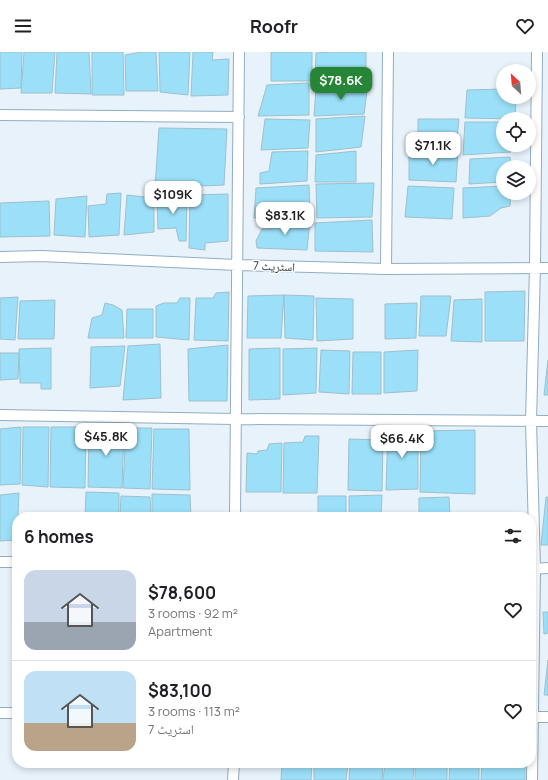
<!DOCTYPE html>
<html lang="en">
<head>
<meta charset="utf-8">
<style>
  :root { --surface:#fff; --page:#f2f2f2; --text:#202124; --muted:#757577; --line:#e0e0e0; --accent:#278537 }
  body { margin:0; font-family:Manrope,"Noto Naskh Arabic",sans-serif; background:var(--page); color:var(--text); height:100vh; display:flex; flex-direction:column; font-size:15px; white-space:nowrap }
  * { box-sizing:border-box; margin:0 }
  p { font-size:13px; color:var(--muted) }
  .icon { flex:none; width:22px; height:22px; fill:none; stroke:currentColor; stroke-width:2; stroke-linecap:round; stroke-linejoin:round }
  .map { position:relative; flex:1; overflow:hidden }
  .panel { position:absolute; left:12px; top:460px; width:524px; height:256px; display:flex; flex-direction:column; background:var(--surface); border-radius:16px; box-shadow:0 2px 6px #0003 }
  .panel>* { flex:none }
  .needle { width:26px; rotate:334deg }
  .tools { position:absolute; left:496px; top:12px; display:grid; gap:8px }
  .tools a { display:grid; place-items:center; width:40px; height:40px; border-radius:50%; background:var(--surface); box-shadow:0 2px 6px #0003; font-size:20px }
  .price { position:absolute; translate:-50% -34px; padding:0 9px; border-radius:8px; background:#fff; color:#222; font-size:13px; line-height:26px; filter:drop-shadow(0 1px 2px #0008) }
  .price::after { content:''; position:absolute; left:50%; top:24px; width:12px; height:9px; margin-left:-6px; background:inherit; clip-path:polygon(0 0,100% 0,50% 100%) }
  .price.selected { background:var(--accent); color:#fff }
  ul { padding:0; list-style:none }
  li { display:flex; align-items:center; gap:12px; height:100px; padding:0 12px }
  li+li { border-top:1px solid var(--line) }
  li span { display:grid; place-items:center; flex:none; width:112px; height:80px; border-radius:12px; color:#555 }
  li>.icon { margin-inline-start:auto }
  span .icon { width:48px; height:48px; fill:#fffc; stroke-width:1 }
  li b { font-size:17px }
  h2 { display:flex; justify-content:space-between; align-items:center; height:48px; padding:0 12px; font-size:17px }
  header { display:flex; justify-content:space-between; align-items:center; height:52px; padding:0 12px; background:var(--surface); font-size:18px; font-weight:700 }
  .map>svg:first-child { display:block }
  .building { fill:#9be0f8; stroke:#9dc0cd }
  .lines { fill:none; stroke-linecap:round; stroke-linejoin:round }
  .street-casing { stroke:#92adc1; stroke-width:12 }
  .street { stroke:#fff; stroke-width:10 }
  .labels { text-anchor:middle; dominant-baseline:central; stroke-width:3; stroke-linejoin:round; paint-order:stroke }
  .street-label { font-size:12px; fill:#323d45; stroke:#fdfdfd }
</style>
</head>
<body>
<header><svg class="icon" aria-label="menu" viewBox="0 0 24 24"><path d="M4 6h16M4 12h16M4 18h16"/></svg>Roofr<svg class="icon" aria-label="heart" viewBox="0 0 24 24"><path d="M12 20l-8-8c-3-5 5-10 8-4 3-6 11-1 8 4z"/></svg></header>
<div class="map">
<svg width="548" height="728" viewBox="0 0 548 728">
  <rect width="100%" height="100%" fill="#e7f2fb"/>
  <path class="building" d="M0,0H22L21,36L0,37Z
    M24,0H55L52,41H21Z
    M57,0H89L91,42L55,41Z
    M92,0H123L124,43H92Z
    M142,0H156L158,39H126L125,3Z
    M159,0H190L188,43L160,40Z
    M193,0H213L212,8L229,7L228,43L191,44Z
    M271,0H312V29H271Z
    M332,0H366V29H315L316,1Z
    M309,31V63L258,64L267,33Z
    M368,32L364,62L314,64L316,37Z
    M503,37V45H516L515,67L465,66L467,38Z
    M365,64L361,95L316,100V67Z
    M265,67L310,68L308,96L261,98Z
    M418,67H459L456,96H410L412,89L418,88Z
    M465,70H503V93H511V100L463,103Z
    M159,76L227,77L224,133L155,136Z
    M308,99L307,129L260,132V121L269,119L272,100Z
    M356,99V130H315L316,103Z
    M458,99L456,130L409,128V100Z
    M510,105L511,115H503V130L469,132L470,107Z
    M374,131L372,165L317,166L316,132Z
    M309,133L310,165L254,166L256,136Z
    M408,134L454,136L452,167L405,165Z
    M503,134V141H511L510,154L501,156L490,164L463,166V136Z
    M121,141L119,183L89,185L88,154L106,152L107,142Z
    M228,142V189L205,191V198L189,196L190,143Z
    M127,143L154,146V180L124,183Z
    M87,144L85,185L54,183L56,147Z
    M187,145L186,189H179L176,176L158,177L157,146Z
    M49,149L50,184L0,185V151Z
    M372,168L373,200L315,199V171Z
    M269,169H310L307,198L257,196L256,189L262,177H271Z
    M525,239L524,289H485V240Z
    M229,240L228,289L194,288L196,246H213L216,241Z
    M284,243L281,286H247L248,244Z
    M284,243L314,244L313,288L285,286Z
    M421,244H451L446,284H419Z
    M18,245L15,288L0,287V246Z
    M180,246H190L189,288L156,285V254L164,251H177Z
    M316,246L353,247V287L317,289Z
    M482,247V290L451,289L454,248Z
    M55,248L54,287H18L20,249Z
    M105,251L113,253L122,258L124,286H88L92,266L102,263Z
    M417,251L416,286L385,287V252Z
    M127,257H153V286H126Z
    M160,292L161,346L123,348L128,294Z
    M228,293L227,349H189L188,297Z
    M125,294L120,334L90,336L91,295Z
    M51,296V337H41V331H20L19,297Z
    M280,296V347L249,348V297Z
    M317,296L316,341L283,343V297Z
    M321,298L350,299L349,342L319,340Z
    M418,298L417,339L384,341V300Z
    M353,300H381V342H352Z
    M0,301H19L18,327L0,328Z
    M548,308V343H544Z
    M21,375L20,432L0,433V377Z
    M23,375H49L48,435L22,433Z
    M51,375H86L85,436L50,435Z
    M89,375H124L122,436L88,435Z
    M126,376H152L150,437L123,436Z
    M418,376V437L386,438L388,377Z
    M154,377H189L190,438L152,437Z
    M475,378V442L420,440L421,379Z
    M305,384H319L317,441H283L284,391L303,390Z
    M349,387L383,388L382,439L348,438Z
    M282,391L281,440H246L247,401L257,402L258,399L267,398L269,392Z
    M86,440L119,441V465H85Z
    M19,441L18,465H17V488L0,489V443Z
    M152,442L190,443L191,465H152Z
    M382,443L381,465H349V444Z
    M121,444L150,445L151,465H120Z
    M318,444H346V465H318Z
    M449,445L450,465H419V446Z
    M546,445H548V493H541Z
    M543,560H548V581L544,582Z
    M548,608V643H544Z
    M282,711H312L311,728H281Z
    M314,711H348L346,728H314Z
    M350,711H383L382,728H349Z
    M385,711H414L413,728H383Z
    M415,711H447V728H415Z
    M450,711H479V728H449Z
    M482,711H525V728H481Z"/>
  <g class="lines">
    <g class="street-casing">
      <path id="street" d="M0,63L239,65
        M0,205L41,204L237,213L386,217L548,216
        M386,217L388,0
        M0,363L235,367L548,369
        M235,465L239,0
        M0,510H17
        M531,517L548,516
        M0,661H17
        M531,665H548
        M233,728L234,711
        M532,728L535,517L531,369L535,215L537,0"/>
    </g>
    <use href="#street" class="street"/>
  </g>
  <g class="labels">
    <g class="street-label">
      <text transform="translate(274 214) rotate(2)">اسٹریٹ 7</text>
    </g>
  </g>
</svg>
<div class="tools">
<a><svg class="needle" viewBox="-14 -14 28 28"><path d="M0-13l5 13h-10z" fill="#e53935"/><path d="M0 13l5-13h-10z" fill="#757577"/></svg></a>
<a><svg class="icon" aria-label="locate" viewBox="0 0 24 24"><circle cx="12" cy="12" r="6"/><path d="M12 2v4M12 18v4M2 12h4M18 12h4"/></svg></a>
<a><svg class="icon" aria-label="layers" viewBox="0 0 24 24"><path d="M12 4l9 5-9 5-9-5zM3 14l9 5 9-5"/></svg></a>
</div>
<b class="price selected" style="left:341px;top:49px">$78.6K</b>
<b class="price" style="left:433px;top:114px">$71.1K</b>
<b class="price" style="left:173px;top:163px">$109K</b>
<b class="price" style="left:285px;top:184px">$83.1K</b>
<b class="price" style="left:106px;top:405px">$45.8K</b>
<b class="price" style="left:402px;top:407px">$66.4K</b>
<section class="panel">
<h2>6 homes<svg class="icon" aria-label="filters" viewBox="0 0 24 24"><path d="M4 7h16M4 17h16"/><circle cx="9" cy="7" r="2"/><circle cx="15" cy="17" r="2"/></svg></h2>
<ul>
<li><span style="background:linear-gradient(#c9d6e8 65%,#9aa5b1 0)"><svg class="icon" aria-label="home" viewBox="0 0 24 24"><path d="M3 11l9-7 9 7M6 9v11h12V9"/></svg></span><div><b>$78,600</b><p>3 rooms · 92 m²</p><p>Apartment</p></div><svg class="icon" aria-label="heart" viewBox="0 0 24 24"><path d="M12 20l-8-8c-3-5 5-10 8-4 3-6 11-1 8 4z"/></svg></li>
<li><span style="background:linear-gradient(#bfe0f5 65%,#b9a48a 0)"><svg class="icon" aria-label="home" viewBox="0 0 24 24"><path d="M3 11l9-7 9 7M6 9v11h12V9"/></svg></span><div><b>$83,100</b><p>3 rooms · 113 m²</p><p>اسٹریٹ 7</p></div><svg class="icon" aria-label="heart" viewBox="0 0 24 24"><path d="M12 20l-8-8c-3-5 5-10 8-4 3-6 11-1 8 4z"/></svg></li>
</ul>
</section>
</div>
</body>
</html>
